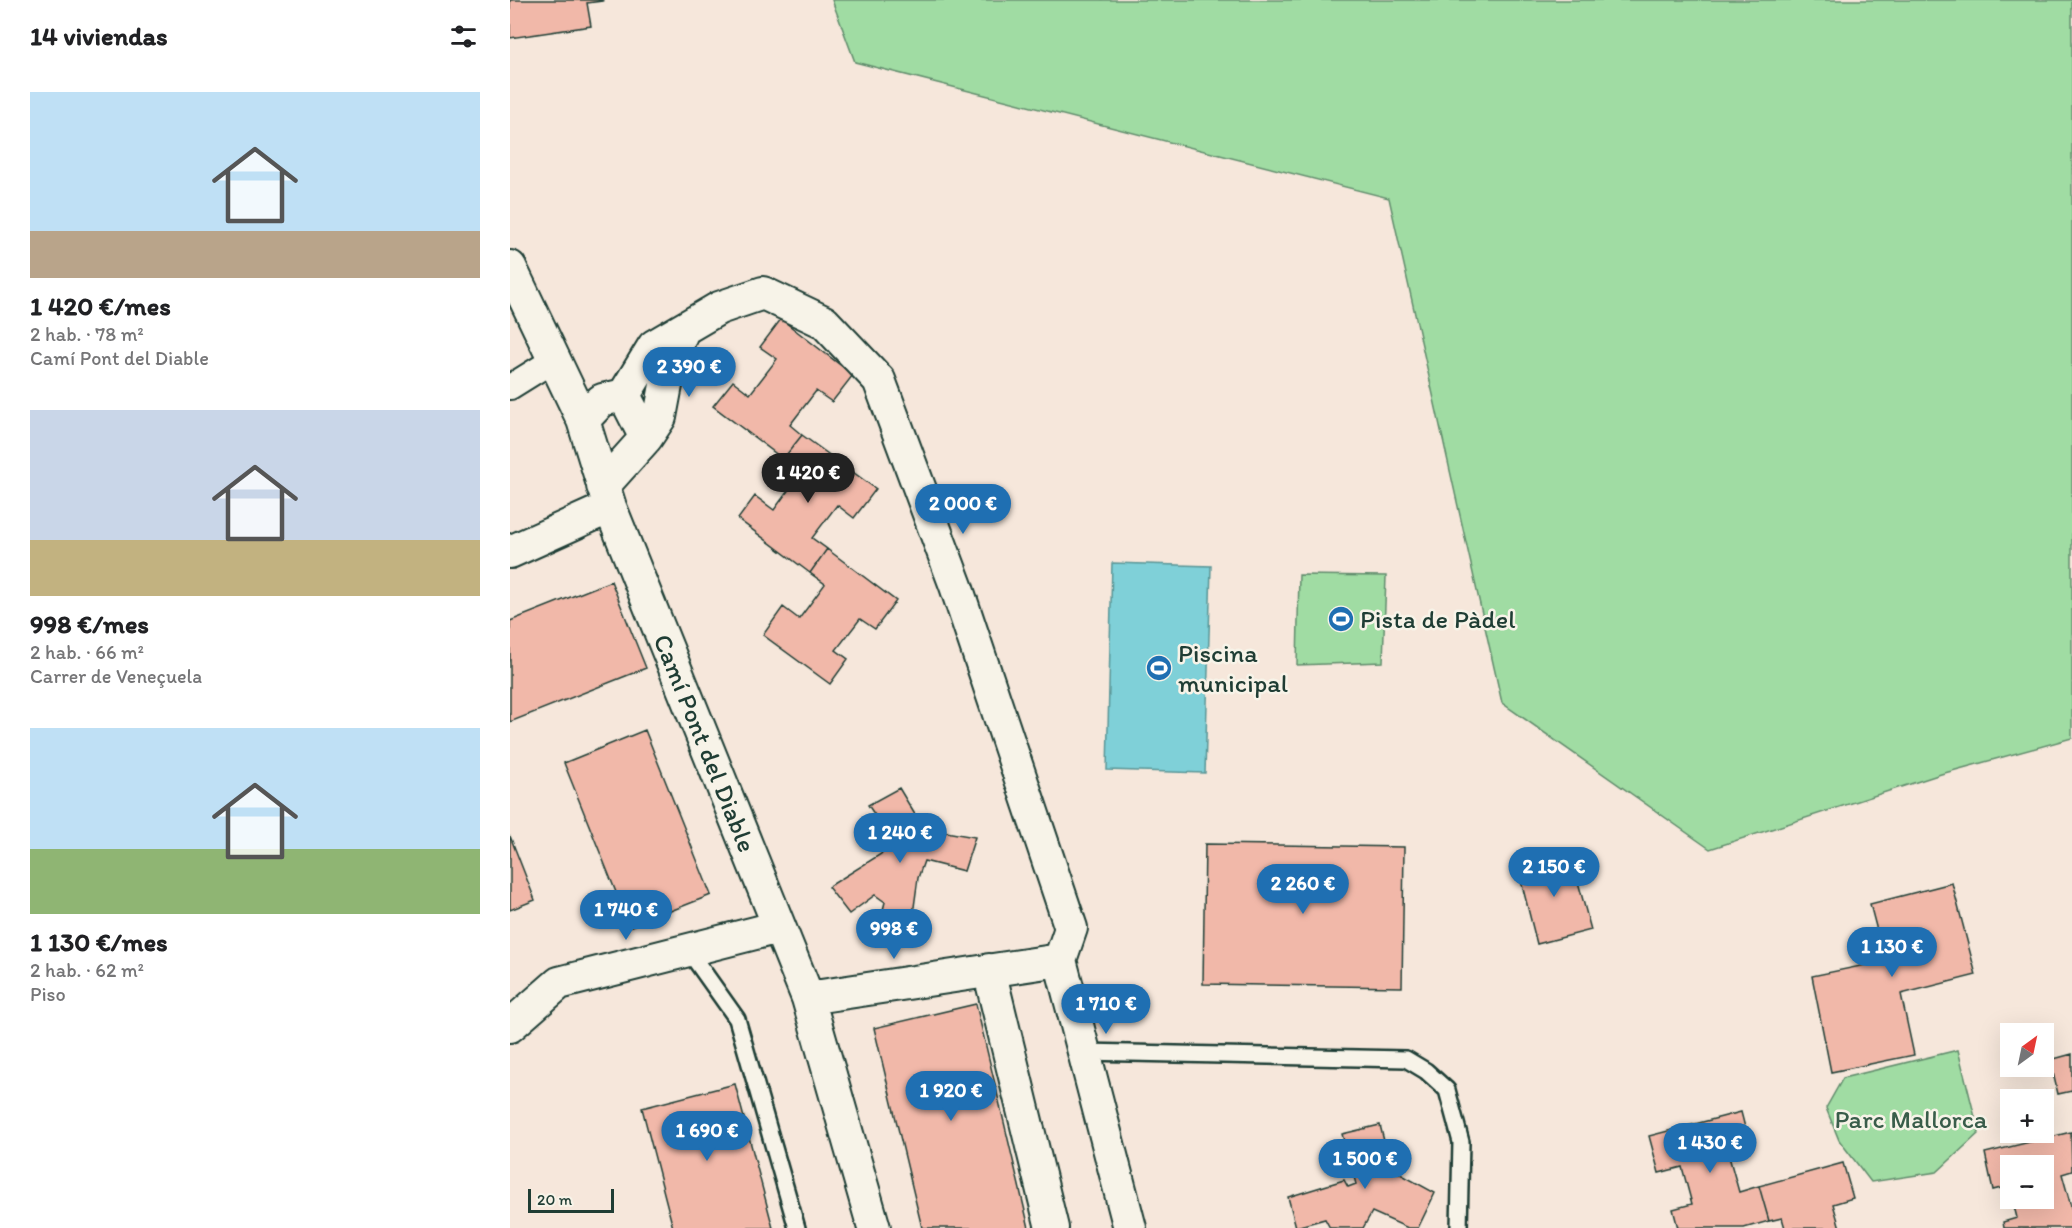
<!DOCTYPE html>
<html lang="es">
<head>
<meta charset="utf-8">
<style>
  :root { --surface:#fff; --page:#f6f6f6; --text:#202124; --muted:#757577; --accent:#1f6fb2 }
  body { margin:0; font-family:Itim,sans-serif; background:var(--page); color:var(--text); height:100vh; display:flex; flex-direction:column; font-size:22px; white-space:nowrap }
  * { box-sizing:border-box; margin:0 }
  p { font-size:20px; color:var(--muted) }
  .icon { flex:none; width:33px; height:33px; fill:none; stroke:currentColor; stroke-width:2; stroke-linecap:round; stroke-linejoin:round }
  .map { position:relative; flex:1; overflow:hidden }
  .drawer { display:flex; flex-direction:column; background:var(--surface); width:510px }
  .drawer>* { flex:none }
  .needle { width:39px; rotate:33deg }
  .buttons { position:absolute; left:1490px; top:1023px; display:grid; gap:12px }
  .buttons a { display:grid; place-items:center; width:54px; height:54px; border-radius:0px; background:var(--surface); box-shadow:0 6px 24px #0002; font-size:30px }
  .scale { position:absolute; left:18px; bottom:15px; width:86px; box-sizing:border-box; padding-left:6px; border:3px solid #1f3d34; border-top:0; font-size:16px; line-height:21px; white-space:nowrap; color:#1f3d34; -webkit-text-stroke:4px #f7f3e8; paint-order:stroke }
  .price { position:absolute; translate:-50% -51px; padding:0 14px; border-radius:21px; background:var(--accent); color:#fff; font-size:20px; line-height:39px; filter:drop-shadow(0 2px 3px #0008) }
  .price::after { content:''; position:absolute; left:50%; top:36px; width:18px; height:14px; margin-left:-9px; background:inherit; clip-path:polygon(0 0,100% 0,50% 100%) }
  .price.on { background:#222; color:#fff }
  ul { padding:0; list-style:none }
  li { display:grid; align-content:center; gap:12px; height:318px; padding:0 30px }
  li span { display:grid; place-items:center; height:186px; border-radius:0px; color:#555 }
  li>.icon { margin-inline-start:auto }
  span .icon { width:108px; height:108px; fill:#fffc; stroke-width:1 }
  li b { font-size:26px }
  h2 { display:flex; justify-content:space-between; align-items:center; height:72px; padding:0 30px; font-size:26px }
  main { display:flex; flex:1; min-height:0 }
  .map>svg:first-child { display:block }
  .green { fill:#a0dca3; stroke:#608c6c; stroke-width:1.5 }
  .water { fill:#7fd0d8; stroke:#599596; stroke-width:1.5 }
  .building { fill:#f1b8a9; stroke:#1f3d34; stroke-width:1.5 }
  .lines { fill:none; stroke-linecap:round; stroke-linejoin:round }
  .service-casing { stroke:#1f3d34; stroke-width:20 }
  .pedestrian-casing { stroke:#1f3d34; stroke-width:28 }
  .minor-casing { stroke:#1f3d34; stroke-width:36 }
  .service { stroke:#f7f3e8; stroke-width:15 }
  .pedestrian { stroke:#f7f3e8; stroke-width:24 }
  .minor { stroke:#f7f3e8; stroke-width:32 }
  .labels { text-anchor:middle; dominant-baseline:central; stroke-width:5; stroke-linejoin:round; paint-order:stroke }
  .poi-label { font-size:26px; fill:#1f3d34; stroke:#f7f3e8; text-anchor:start }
  .street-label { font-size:26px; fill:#1f3d34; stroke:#f7f3e8 }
  .park-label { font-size:26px; fill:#395d4a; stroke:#f7f3e8 }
</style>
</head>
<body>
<main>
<section class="drawer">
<h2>14 viviendas<svg class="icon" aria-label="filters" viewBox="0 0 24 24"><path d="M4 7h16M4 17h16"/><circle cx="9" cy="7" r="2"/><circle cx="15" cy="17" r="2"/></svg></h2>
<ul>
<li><span style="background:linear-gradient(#bfe0f5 75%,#b9a48a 0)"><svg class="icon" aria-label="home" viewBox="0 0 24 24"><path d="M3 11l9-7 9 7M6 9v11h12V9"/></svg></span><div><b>1 420 €/mes</b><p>2 hab. · 78 m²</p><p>Camí Pont del Diable</p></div></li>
<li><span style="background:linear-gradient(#c9d6e8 70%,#c2b280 0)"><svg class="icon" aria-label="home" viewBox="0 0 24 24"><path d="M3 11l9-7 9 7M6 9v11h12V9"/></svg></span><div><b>998 €/mes</b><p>2 hab. · 66 m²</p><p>Carrer de Veneçuela</p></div></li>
<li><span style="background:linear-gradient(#bfe0f5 65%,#8fb573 0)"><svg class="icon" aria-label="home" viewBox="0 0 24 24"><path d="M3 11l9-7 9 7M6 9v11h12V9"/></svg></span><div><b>1 130 €/mes</b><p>2 hab. · 62 m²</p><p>Piso</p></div></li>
</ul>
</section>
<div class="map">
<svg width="1562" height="1228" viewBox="0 0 1562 1228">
  <rect width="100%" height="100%" fill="#f6e7db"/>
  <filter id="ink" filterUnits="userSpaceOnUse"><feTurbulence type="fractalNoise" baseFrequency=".0167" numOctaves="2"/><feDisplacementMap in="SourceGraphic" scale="12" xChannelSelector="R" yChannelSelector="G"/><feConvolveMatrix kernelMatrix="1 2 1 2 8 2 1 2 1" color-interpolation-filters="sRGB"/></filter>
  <g filter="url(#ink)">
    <path class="green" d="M322,0H1562V738L1431,774L1200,849L992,703L879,198L345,62Z
      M789,575L876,576L873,662L787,665Z
      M1448,1050L1469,1133L1427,1172L1361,1182L1329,1140L1316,1108L1333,1078Z"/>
    <path class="water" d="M602,563L701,566L695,773L597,770Z"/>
    <path class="building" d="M0,0H92L93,1L77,3L81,26L0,38Z
      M271,319L343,375L322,402L306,391L280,425L292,435L273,459L203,406L223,381L240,394L267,359L250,347Z
      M292,435L366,489L344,518L327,505L302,538L317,549L300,573L228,519L245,496L264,510L291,473L273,459Z
      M317,549L386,601L365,629L350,619L326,650L338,659L320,684L253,635L273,607L289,619L315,584L300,573Z
      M101,581L136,668L0,722V621Z
      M135,730L201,895L120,927L54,763Z
      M389,788L413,828L465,837L454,871L414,861L408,878L400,936L368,930L375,902L365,895L339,914L318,887L371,854L381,839L358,805Z
      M0,836L25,900L0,910Z
      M695,844L894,847L892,987L693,984Z
      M1060,852L1081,930L1027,944L1007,865Z
      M1442,883L1466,975L1391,994L1404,1055L1321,1072L1302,976L1375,961L1360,904Z
      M466,1004L519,1228H412L364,1028Z
      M1562,1054V1091L1548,1094L1540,1060Z
      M225,1084L263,1228H163L132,1108Z
      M1231,1112L1240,1147L1218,1153L1229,1192L1249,1186L1259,1221L1234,1228H1168L1163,1209L1182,1204L1172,1167L1149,1173L1139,1136Z
      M870,1125L881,1169L925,1193L908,1228H898L862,1212L853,1228H820L815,1219L786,1227L778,1197L834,1180L838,1187L846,1184L832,1134Z
      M1561,1132L1562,1171L1552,1174L1562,1210V1228H1494L1493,1222L1507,1218L1502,1198H1533V1166H1500V1189L1499,1186L1483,1190L1475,1153Z
      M1333,1163L1343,1198L1323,1204L1330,1228H1275L1272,1218L1259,1221L1249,1186Z"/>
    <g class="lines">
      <g class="service-casing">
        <path id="service" d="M178,950L227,1019L287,1228
          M574,1052L896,1059L916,1071L937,1090L951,1142L949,1228"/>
      </g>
      <g class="pedestrian-casing">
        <path id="pedestrian" d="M0,387L45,359"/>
      </g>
      <g class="minor-casing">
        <path id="minor" d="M0,267L73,420L100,507L298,998L364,1228
          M114,395L144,346L209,308L253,293L314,322L369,380L446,586L561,928L550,960
          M73,420L92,400L114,395L136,438L93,486
          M136,438L150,417L160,364L172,332
          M0,552L100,507
          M479,970L542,1228
          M298,998L550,960L620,1228
          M0,1026L49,983L269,927"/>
      </g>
      <use href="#service" class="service"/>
      <use href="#pedestrian" class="pedestrian"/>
      <use href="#minor" class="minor"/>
    </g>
  </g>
  <defs>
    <g id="stadium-disc" transform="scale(1.35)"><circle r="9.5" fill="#1f6fb2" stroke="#f7f3e8"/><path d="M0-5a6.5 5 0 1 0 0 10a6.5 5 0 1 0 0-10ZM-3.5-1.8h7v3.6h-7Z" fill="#fff"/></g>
  </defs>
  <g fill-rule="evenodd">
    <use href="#stadium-disc" x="831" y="619"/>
    <use href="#stadium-disc" x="649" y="668"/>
  </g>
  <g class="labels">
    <g class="poi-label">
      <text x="850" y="619">Pista de Pàdel</text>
      <text x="668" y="653">Piscina<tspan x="668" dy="30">municipal</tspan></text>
    </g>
    <g class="street-label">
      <text transform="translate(195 743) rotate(68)">Camí Pont del Diable</text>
    </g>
    <g class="park-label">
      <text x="1401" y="1119">Parc Mallorca</text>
    </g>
  </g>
</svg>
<div class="buttons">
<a><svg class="needle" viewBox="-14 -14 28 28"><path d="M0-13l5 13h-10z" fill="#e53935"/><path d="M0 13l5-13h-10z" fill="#757577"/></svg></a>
<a>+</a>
<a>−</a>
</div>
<div class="scale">20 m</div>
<b class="price" style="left:179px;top:398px">2 390 €</b>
<b class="price on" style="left:298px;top:504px">1 420 €</b>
<b class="price" style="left:453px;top:535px">2 000 €</b>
<b class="price" style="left:390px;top:864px">1 240 €</b>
<b class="price" style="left:1044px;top:898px">2 150 €</b>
<b class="price" style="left:793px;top:915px">2 260 €</b>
<b class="price" style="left:116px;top:941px">1 740 €</b>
<b class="price" style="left:384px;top:960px">998 €</b>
<b class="price" style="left:1382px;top:978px">1 130 €</b>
<b class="price" style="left:596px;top:1035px">1 710 €</b>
<b class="price" style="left:441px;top:1122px">1 920 €</b>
<b class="price" style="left:197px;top:1162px">1 690 €</b>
<b class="price" style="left:1200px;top:1174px">1 430 €</b>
<b class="price" style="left:855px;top:1190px">1 500 €</b>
</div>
</main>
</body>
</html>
